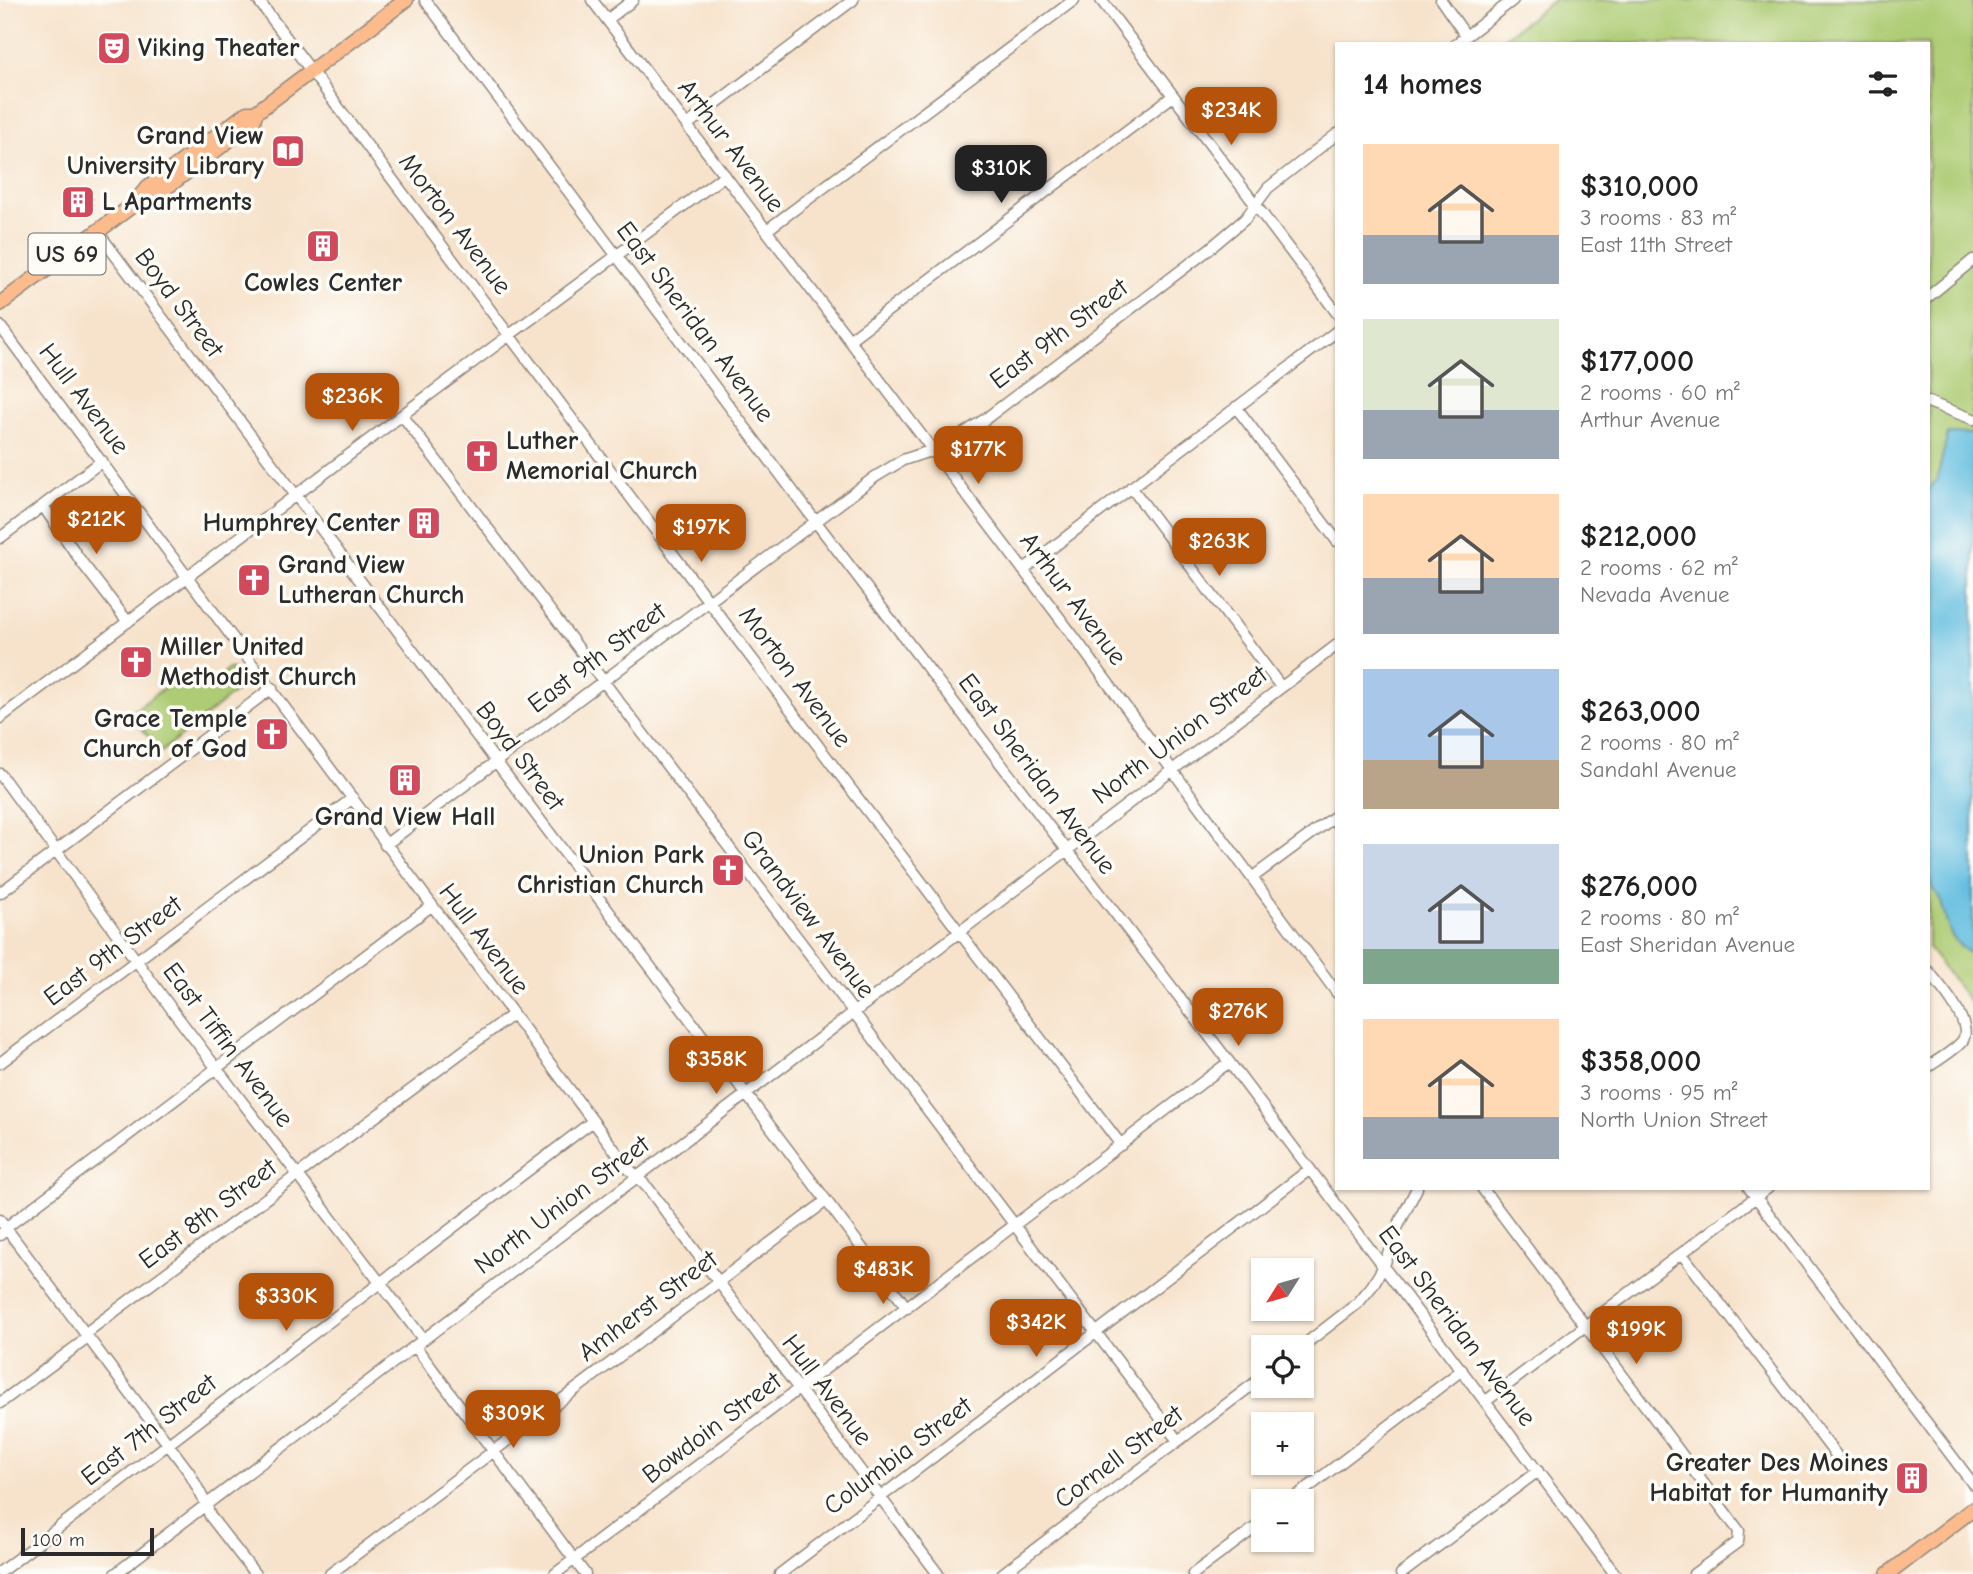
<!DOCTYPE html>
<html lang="en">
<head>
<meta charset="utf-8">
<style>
  :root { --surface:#fff; --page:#f2f2f2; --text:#222; --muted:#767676; --accent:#b45309 }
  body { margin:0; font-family:"Comic Neue",sans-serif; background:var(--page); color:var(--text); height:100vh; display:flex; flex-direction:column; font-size:26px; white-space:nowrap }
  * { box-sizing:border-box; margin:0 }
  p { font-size:23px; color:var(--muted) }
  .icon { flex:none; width:38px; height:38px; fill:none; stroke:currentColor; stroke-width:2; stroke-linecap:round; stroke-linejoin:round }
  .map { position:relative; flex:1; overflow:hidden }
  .sheet { position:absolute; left:1335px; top:42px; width:595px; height:1148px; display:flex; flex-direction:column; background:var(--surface); border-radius:0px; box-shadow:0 2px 5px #0004 }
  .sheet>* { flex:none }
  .needle { width:46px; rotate:233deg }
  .controls { position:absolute; left:1251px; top:1258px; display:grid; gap:14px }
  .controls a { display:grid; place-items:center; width:63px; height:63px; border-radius:0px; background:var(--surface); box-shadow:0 2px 5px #0004; font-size:35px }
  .scale { position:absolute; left:21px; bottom:18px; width:133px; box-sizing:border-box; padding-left:7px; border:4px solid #2b2b2b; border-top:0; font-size:19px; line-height:24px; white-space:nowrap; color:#2b2b2b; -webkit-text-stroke:5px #fdfcf7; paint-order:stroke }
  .price { position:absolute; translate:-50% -60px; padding:0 16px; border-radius:14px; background:var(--accent); color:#fff; font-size:23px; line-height:46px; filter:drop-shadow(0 2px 4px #0008) }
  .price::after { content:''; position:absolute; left:50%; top:42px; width:21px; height:16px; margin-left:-10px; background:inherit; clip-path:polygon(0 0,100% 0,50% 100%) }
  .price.selected { background:#222; color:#fff }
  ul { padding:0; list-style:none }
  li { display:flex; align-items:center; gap:21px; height:175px; padding:0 28px }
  li span { display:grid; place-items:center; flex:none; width:196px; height:140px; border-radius:0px; color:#555 }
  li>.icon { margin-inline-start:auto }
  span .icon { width:84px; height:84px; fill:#fffc; stroke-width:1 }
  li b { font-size:30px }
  h2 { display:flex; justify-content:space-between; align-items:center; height:84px; padding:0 28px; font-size:30px }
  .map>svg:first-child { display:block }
  .green { fill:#aecc74; stroke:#6c7c50; stroke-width:2 }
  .water { fill:#63bee0; stroke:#477486; stroke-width:2 }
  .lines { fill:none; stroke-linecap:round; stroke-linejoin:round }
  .minor-casing { stroke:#91877c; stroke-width:13 }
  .major-casing { stroke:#91877c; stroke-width:17 }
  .minor { stroke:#fff; stroke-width:10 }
  .major { stroke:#fbbb8d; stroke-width:14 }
  .labels { text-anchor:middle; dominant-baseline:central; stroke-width:7; stroke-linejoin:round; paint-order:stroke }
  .shield { fill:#fdfcf7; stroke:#6a6a68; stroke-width:2 }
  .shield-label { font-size:24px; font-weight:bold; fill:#2b2b2b }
  .poi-label { font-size:26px; font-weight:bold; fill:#2b2b2b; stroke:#fdfcf7; text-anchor:start }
  .street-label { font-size:26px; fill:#2b2b2b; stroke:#fdfcf7 }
</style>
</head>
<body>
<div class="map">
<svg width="1973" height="1574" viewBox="0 0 1973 1574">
  <rect width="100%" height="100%" fill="#fdfcf7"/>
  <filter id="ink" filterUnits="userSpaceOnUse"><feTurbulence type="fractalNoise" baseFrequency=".0143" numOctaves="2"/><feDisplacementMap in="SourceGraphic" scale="14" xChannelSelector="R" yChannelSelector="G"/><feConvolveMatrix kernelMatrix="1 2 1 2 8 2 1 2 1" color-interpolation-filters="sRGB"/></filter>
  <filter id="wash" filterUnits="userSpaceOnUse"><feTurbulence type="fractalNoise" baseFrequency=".00686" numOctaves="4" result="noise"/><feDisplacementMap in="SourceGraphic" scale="28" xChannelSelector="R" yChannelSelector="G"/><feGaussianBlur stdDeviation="1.57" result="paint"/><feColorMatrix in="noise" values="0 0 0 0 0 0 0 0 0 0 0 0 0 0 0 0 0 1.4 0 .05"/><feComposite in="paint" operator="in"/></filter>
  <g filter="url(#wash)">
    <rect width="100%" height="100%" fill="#f7e3cc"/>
    <path class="green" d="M1554,0H1973V1006L1928,948V44H1496Z
      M227,669C235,668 239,671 243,678L241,687L161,752L130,714L177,678L184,687L192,684L195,688L216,684Z"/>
    <path class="water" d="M1948,433L1973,434V955C1947,940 1949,928 1941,902C1938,893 1930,886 1928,876V491L1937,479Z"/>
  </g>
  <g filter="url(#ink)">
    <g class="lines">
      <g class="minor-casing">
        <path id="minor" d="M258,0L709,602L1121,1145
          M425,0L816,522L1229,1062L1615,1574
          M592,0L1074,637L1337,993
          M1101,0L1337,313
          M1441,0L1466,36
          M607,20L633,0
          M1456,44L1513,0
          M687,125L853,0
          M767,230L1074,0
          M97,231L907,1308
          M1928,297L1973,260
          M0,326L628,1168L648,1188L938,1574
          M849,340L1173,96
          M1928,402L1973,419
          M1236,407L1337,541
          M402,415L1178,1441
          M1131,487L1281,687
          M43,506L83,564L128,622
          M0,538L102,461
          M1023,570L1337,331
          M0,718L410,409L725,175
          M0,774L176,1015L423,1339
          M385,845L875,477L903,460L945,446L984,420L1208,250L1245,219L1268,188L1337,134
          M1253,877L1337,815
          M0,893L272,688
          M1928,971C1939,984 1973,1023 1963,1040C1956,1050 1939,1059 1928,1067
          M0,1063L353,798
          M1482,1188L1739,1531L1738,1542L1694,1574
          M1749,1188L1973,1484
          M0,1220L189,1472L206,1504L210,1516L255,1574
          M0,1235L12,1223L431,906
          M1682,1254L1836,1455
          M415,1346L585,1574
          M1300,1348L1358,1303L1372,1286L1384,1266L1395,1232L1417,1188
          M1486,1401L1768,1188
          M0,1403L81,1343L91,1329L513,1014
          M1289,1502L1462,1370
          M0,1572L593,1121
          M115,1574L1337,645
          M330,1574L826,1201
          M555,1574L1229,1062
          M780,1574L1310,1169
          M1002,1574L1264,1376
          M1193,1574L1264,1521
          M1401,1574L1538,1471"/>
      </g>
      <g class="major-casing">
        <path id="major" d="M136,204L155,196L253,122L255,113
          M0,304L133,205L148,187L247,113H255L406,0
          M1888,1574L1973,1509"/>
      </g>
      <use href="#minor" class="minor"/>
      <use href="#major" class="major"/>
    </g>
  </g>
  <defs>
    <g id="theatre-square" transform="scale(1.75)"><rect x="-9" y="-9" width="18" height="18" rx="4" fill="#d1495b" stroke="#fdfcf7"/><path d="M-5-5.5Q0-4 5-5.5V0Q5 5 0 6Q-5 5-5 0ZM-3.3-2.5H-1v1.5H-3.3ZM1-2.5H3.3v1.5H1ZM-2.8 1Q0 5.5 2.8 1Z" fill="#fff"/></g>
    <g id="library-square" transform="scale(1.75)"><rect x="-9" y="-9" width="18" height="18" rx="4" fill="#d1495b" stroke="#fdfcf7"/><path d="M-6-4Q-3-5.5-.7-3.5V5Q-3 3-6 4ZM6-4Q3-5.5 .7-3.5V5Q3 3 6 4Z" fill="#fff"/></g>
    <g id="building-square" transform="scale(1.75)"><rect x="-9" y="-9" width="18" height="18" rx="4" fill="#d1495b" stroke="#fdfcf7"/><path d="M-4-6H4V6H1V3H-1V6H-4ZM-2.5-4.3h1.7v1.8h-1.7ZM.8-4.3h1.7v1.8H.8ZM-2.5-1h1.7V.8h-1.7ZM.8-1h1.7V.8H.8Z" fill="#fff"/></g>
    <g id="church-square" transform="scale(1.75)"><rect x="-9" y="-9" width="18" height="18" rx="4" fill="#d1495b" stroke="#fdfcf7"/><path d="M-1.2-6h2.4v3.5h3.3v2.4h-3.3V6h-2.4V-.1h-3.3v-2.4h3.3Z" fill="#fff"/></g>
  </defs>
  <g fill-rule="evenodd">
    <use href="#theatre-square" x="114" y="48"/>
    <use href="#library-square" x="288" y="151"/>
    <use href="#building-square" x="78" y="202"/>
    <use href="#building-square" x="323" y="246"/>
    <use href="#church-square" x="482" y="456"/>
    <use href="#building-square" x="424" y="523"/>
    <use href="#church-square" x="254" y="580"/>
    <use href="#church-square" x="136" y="662"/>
    <use href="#church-square" x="272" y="734"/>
    <use href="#building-square" x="405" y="780"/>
    <use href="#church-square" x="728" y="870"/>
    <use href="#building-square" x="1912" y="1478"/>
  </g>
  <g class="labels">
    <rect class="shield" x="28.5" y="233.5" width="77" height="41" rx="5"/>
    <g class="shield-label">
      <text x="67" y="254">US 69</text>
    </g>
    <g class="poi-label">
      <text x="138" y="48">Viking Theater</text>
      <text x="264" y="136" text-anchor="end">Grand View<tspan x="264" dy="30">University Library</tspan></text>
      <text x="102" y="202">L Apartments</text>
      <text x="323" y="283" text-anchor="middle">Cowles Center</text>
      <text x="506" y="441">Luther<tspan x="506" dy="30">Memorial Church</tspan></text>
      <text x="400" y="523" text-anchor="end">Humphrey Center</text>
      <text x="278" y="565">Grand View<tspan x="278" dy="30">Lutheran Church</tspan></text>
      <text x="160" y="647">Miller United<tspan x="160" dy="30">Methodist Church</tspan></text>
      <text x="247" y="719" text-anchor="end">Grace Temple<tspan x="247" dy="30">Church of God</tspan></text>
      <text x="405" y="817" text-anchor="middle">Grand View Hall</text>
      <text x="704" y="855" text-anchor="end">Union Park<tspan x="704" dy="30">Christian Church</tspan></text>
      <text x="1888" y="1463" text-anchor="end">Greater Des Moines<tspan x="1888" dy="30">Habitat for Humanity</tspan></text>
    </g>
    <g class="street-label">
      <text transform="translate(731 146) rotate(53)">Arthur Avenue</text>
      <text transform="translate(455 224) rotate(53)">Morton Avenue</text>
      <text transform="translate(179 303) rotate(53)">Boyd Street</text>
      <text transform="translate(695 322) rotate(53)">East Sheridan Avenue</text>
      <text transform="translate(1059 334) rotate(-37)">East 9th Street</text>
      <text transform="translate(84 399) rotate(53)">Hull Avenue</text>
      <text transform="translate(1073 599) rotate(53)">Arthur Avenue</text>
      <text transform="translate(597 658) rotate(-37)">East 9th Street</text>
      <text transform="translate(795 677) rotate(53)">Morton Avenue</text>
      <text transform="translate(1180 735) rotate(-37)">North Union Street</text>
      <text transform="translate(520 756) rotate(53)">Boyd Street</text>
      <text transform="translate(1037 774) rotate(53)">East Sheridan Avenue</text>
      <text transform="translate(808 914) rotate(53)">Grandview Avenue</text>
      <text transform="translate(484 939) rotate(53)">Hull Avenue</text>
      <text transform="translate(113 951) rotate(-37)">East 9th Street</text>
      <text transform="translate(228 1045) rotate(53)">East Tiffin Avenue</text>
      <text transform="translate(562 1205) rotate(-37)">North Union Street</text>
      <text transform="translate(208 1214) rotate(-37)">East 8th Street</text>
      <text transform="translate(648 1306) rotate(-37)">Amherst Street</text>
      <text transform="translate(1457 1326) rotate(53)">East Sheridan Avenue</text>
      <text transform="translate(827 1390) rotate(53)">Hull Avenue</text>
      <text transform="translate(712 1428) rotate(-37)">Bowdoin Street</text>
      <text transform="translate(149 1430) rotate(-38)">East 7th Street</text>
      <text transform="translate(898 1456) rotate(-37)">Columbia Street</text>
      <text transform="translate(1119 1457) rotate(-37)">Cornell Street</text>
    </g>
  </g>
</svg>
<div class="controls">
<a><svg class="needle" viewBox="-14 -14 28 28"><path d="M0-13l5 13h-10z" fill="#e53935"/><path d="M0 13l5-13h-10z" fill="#767676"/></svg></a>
<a><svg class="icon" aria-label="locate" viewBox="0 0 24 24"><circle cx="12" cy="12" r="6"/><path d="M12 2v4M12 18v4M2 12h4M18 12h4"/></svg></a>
<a>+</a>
<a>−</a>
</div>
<div class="scale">100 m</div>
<b class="price" style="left:1231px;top:147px">$234K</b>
<b class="price selected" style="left:1001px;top:205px">$310K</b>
<b class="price" style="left:352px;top:433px">$236K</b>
<b class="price" style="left:978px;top:486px">$177K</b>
<b class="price" style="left:96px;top:556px">$212K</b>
<b class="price" style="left:701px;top:564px">$197K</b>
<b class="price" style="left:1219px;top:578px">$263K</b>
<b class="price" style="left:1238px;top:1048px">$276K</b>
<b class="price" style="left:716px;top:1096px">$358K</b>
<b class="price" style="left:883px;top:1306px">$483K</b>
<b class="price" style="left:286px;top:1333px">$330K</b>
<b class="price" style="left:1036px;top:1359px">$342K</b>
<b class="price" style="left:1636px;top:1366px">$199K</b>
<b class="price" style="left:513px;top:1450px">$309K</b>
<section class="sheet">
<h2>14 homes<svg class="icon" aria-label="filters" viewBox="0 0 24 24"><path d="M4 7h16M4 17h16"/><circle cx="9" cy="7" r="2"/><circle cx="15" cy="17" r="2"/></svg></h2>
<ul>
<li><span style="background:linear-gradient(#ffd9b3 65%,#9aa5b1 0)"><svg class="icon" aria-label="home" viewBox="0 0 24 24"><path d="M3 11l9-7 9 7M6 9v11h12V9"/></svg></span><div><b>$310,000</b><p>3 rooms · 83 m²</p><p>East 11th Street</p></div></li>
<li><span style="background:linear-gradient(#dfe7d0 65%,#9aa5b1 0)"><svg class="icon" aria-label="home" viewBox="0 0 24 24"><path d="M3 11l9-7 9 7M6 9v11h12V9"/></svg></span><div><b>$177,000</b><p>2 rooms · 60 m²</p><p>Arthur Avenue</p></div></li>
<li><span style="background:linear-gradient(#ffd9b3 60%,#9aa5b1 0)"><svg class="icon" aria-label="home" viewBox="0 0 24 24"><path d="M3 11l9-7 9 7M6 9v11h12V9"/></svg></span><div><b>$212,000</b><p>2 rooms · 62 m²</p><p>Nevada Avenue</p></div></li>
<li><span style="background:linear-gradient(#a9c7e8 65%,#b9a48a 0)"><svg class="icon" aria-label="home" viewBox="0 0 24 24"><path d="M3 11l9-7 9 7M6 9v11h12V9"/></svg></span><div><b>$263,000</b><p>2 rooms · 80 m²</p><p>Sandahl Avenue</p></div></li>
<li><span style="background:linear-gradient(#c9d6e8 75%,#7fa58c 0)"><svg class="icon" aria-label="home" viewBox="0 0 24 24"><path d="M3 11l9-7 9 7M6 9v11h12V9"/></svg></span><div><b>$276,000</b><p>2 rooms · 80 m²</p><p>East Sheridan Avenue</p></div></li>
<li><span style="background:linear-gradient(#ffd9b3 70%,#9aa5b1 0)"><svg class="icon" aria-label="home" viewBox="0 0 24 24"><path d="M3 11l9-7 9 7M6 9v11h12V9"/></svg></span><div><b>$358,000</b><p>3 rooms · 95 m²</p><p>North Union Street</p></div></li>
</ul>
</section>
</div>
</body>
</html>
